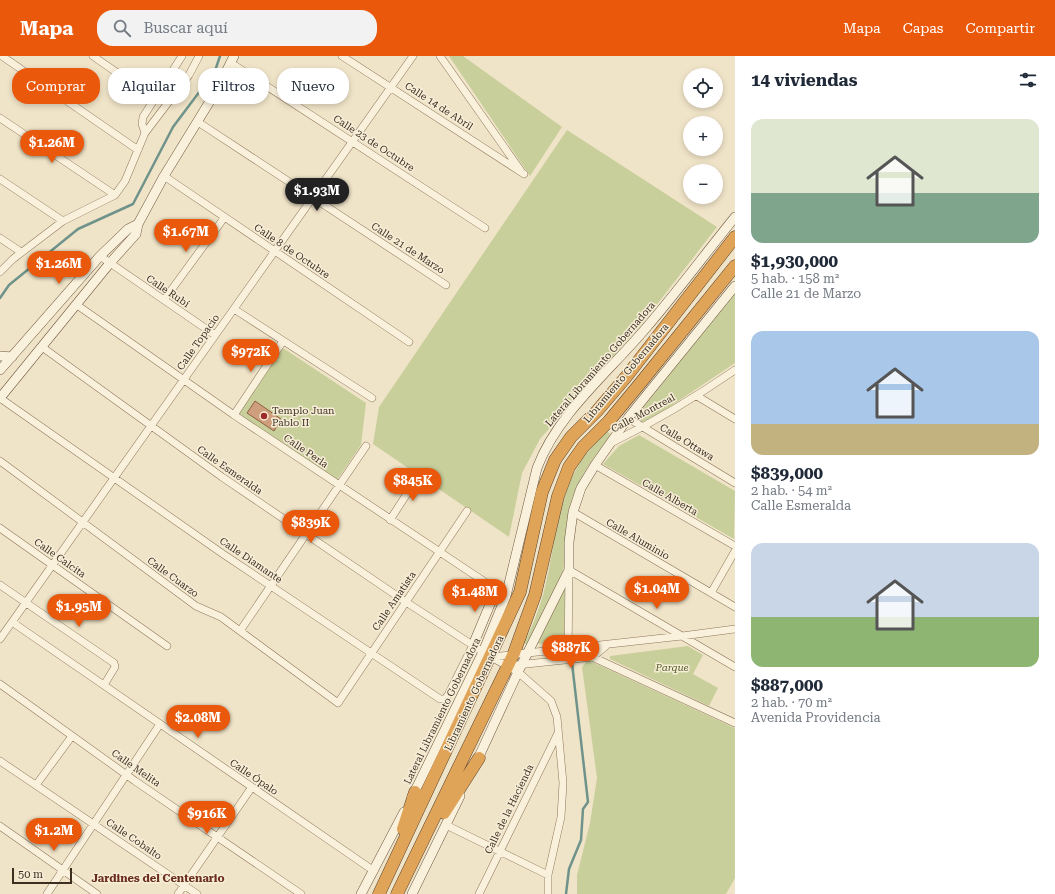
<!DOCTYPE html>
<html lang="es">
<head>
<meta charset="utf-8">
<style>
  :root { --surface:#fff; --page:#f2f2f3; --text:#1f2937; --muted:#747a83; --accent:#ea580c }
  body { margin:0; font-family:"Roboto Serif",serif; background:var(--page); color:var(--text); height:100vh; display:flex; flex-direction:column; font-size:15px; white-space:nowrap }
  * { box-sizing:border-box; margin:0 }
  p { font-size:13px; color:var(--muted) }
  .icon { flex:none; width:22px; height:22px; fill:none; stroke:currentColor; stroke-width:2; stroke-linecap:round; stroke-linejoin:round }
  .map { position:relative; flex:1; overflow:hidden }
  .panel { display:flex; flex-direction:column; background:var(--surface); width:320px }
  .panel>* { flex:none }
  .banner { position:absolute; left:12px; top:12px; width:380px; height:36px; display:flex; gap:8px }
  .buttons { position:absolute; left:683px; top:12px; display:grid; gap:8px }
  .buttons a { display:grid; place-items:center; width:40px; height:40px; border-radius:50%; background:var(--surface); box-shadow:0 2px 6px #0003; font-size:20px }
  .scale { position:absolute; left:12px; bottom:10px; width:60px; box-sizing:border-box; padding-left:4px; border:2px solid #3d2e20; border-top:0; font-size:11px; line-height:14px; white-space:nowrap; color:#3d2e20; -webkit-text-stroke:3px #f7eed8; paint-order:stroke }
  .price { position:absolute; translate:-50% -34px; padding:0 9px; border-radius:14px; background:var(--accent); color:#fff; font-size:13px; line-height:26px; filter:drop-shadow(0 1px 2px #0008) }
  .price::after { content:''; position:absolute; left:50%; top:24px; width:12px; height:9px; margin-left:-6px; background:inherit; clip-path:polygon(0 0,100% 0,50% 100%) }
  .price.on { background:#222; color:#fff }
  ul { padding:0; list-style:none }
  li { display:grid; align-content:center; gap:8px; height:212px; padding:0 16px }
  li span { display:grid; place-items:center; height:124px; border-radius:12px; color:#555 }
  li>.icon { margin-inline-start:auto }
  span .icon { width:72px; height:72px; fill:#fffc; stroke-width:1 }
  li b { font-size:17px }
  h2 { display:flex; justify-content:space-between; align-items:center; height:48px; padding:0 16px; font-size:17px }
  .chip { padding:0 14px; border-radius:16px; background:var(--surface); box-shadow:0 2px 6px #0003; font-size:14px; line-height:36px }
  .chip.on { background:var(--accent); color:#fff }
  header { display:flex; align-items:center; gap:24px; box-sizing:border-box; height:56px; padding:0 20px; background:var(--accent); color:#fff }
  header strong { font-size:19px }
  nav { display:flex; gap:22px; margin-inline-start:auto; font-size:14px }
  .search { width:280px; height:36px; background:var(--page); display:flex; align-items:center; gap:10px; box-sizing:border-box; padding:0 14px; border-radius:16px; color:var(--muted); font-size:15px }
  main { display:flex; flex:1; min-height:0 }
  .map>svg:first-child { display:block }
  .green { fill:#c9cf9b }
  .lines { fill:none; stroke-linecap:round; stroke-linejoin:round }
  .stream { stroke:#6f938a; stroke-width:2.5 }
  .building { fill:#cf9f7d; stroke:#8d5f41 }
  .street-casing { stroke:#8d765c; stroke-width:8 }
  .secondary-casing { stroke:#6f573f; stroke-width:10 }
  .highway-casing { stroke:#5b4430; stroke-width:13 }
  .street { stroke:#faf1dc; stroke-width:7 }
  .secondary { stroke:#faf1dc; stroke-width:9 }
  .highway { stroke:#e0a458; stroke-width:12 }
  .poi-dot { fill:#9e2a2b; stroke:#f7eed8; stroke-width:1.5 }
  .labels { text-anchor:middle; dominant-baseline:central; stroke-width:3; stroke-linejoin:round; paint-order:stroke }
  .street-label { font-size:10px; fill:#3d2e20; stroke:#f7eed8 }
  .poi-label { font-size:10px; fill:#3d2e20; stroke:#f7eed8; text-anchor:start }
  .park-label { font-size:10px; font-style:italic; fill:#4d5a26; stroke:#f7eed8 }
  .neighbourhood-label { font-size:11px; font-weight:bold; fill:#6b2e1e; stroke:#f7eed8 }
</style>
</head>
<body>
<header>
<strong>Mapa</strong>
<div class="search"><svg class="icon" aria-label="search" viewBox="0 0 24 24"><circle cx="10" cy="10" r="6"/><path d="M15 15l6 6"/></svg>Buscar aquí</div>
<nav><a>Mapa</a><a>Capas</a><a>Compartir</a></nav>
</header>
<main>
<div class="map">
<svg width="735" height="838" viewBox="0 0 735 838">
  <rect width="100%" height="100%" fill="#f0e4c8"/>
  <path class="green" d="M449,0H463L562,71L530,120Z
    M567,74L717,171L641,269L540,383L522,417L509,481L373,388L379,351Z
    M735,236V307L644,368L636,361Z
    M283,292L366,347L361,389L337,424L238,358Z
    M607,375L611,379C593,401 573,430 568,459C565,477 568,497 563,514C556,540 539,565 527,589L524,587C532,572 538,556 543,539C553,502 555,462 570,426C578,406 592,390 607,375Z
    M639,379L735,435L734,483L603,408L619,390Z
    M565,532L564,586L535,588Z
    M688,590L703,599L693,618L718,632L709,650L610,603V600Z
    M588,604L735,672V822L726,838H577V819L590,767L597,722L582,611Z"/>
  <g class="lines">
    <path class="stream" d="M0,242L9,229L78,173L133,148L173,71L215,15L220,0
      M566,838L569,813L581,784L583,753L588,746L572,607"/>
  </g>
  <path class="building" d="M255,345L281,363L274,375L247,357Z"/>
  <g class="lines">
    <g class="street-casing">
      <path id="street" d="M2,0L138,94
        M93,0L155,43
        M342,0L524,118
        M440,0L521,115
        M231,7L485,172
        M0,62L115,139
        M198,66L446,229
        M145,77L142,68L143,61L182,0
        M164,120L409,286
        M0,123L63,165
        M0,182L21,196
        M100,200L215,279
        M0,216L13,203L63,165L115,139L125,125L145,77L189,19L199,0
        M164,244L224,162
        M77,249L234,359L506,540
        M234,253L372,342
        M42,291L222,421L406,546L491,601L518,616L551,645L557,661L563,727L561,761L548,819V838
        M697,340L735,363
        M0,342L223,498L440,643H445L448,639L473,589
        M234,359L283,285
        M628,362L735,427
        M613,386C656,365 696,341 735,314
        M0,405L196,550L221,561L338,647L467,455
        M595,409L735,490
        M573,456L735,551
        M390,464L419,419
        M0,472L167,590
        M0,529L114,607L115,611L104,629
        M711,537L735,495
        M12,566L374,815
        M240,575L366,390
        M0,583L413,0
        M573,592L735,667
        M491,601L682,580L735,573
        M568,604L569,514L735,611
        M517,609L593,601L607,589
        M0,628L135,725L301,838
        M0,705L197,838
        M36,729L72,680
        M446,769L548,819
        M0,770L97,838
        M47,838L160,668
        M178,838L252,731
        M479,838L558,677"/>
    </g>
    <g class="secondary-casing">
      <path id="secondary" d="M0,300L12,301
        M0,314L100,200L128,173L138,168
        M0,342L110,207L136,178L138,168L164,120L218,32L234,0
        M473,589L496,534
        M476,707L518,616L569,514V486L573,456L581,432L595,409L628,362L735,230
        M412,741L483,596L506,540L537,412C558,357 608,317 646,272C677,236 705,198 735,161
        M361,838L404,756
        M412,838L460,740"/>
    </g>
    <g class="highway-casing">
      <path id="highway" d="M444,757L479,702
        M403,773L415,736
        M379,838L520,536L542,436L555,404L571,381L597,355L626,321L735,181
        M397,838L514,597L535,539L558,440L569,411L583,391L609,365L638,330L735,210"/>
    </g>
    <use href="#street" class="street"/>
    <use href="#secondary" class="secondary"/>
    <use href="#highway" class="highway"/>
  </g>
  <circle class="poi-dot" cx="264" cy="360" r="4"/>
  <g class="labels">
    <g class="street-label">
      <text transform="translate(439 50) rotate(33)">Calle 14 de Abril</text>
      <text transform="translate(374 87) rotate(33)">Calle 23 de Octubre</text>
      <text transform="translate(408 192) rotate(33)">Calle 21 de Marzo</text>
      <text transform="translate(292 195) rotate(34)">Calle 8 de Octubre</text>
      <text transform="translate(168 235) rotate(34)">Calle Rubí</text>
      <text transform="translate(198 286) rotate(-55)">Calle Topacio</text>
      <text transform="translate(600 308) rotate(-49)">Lateral Libramiento Gobernadora</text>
      <text transform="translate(626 317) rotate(-50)">Libramiento Gobernadora</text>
      <text transform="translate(643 357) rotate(-28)">Calle Montreal</text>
      <text transform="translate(687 386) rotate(31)">Calle Ottawa</text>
      <text transform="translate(306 395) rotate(34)">Calle Perla</text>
      <text transform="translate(230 414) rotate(35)">Calle Esmeralda</text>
      <text transform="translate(670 441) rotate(30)">Calle Alberta</text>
      <text transform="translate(638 483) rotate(30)">Calle Aluminio</text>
      <text transform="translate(60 502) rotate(35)">Calle Calcita</text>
      <text transform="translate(251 504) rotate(34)">Calle Diamante</text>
      <text transform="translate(173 521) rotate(36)">Calle Cuarzo</text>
      <text transform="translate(394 545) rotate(-56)">Calle Amatista</text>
      <text transform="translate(474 637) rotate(-65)">Libramiento Gobernadora</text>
      <text transform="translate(442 655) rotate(-64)">Lateral Libramiento Gobernadora</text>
      <text transform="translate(136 712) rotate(35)">Calle Melita</text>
      <text transform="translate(254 721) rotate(34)">Calle Ópalo</text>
      <text transform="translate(509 753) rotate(-64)">Calle de la Hacienda</text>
      <text transform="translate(134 783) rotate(34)">Calle Cobalto</text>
    </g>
    <g class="poi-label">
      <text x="272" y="354">Templo Juan<tspan x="272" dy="12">Pablo II</tspan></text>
    </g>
    <g class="park-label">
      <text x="672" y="611">Parque</text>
    </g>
    <g class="neighbourhood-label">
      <text x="158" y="822">Jardines del Centenario</text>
    </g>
  </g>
</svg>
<div class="buttons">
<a><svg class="icon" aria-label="locate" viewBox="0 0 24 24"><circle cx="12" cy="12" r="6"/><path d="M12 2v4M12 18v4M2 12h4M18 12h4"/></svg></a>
<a>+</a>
<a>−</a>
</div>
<div class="scale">50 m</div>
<b class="price" style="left:52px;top:108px">$1.26M</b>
<b class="price on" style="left:317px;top:156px">$1.93M</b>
<b class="price" style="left:186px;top:197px">$1.67M</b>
<b class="price" style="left:59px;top:229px">$1.26M</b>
<b class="price" style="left:251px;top:317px">$972K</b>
<b class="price" style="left:413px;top:446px">$845K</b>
<b class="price" style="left:311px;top:488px">$839K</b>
<b class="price" style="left:657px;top:554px">$1.04M</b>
<b class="price" style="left:475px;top:557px">$1.48M</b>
<b class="price" style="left:79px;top:572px">$1.95M</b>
<b class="price" style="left:571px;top:613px">$887K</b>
<b class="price" style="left:198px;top:683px">$2.08M</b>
<b class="price" style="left:207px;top:779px">$916K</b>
<b class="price" style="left:54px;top:796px">$1.2M</b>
<div class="banner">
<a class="chip on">Comprar</a>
<a class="chip">Alquilar</a>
<a class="chip">Filtros</a>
<a class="chip">Nuevo</a>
</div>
</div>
<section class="panel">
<h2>14 viviendas<svg class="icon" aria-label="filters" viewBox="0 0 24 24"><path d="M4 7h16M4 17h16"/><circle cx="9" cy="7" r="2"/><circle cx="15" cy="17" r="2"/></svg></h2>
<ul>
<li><span style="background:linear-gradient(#dfe7d0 60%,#7fa58c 0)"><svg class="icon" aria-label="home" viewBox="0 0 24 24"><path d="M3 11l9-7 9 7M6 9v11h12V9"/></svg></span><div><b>$1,930,000</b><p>5 hab. · 158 m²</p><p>Calle 21 de Marzo</p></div></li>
<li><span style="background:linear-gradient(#a9c7e8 75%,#c2b280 0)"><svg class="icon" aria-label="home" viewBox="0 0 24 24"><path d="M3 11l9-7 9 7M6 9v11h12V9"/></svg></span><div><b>$839,000</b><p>2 hab. · 54 m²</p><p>Calle Esmeralda</p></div></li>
<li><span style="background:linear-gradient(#c9d6e8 60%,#8fb573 0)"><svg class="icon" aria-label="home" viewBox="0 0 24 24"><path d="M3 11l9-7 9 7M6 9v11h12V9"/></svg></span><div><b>$887,000</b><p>2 hab. · 70 m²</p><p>Avenida Providencia</p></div></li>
</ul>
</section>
</main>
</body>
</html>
